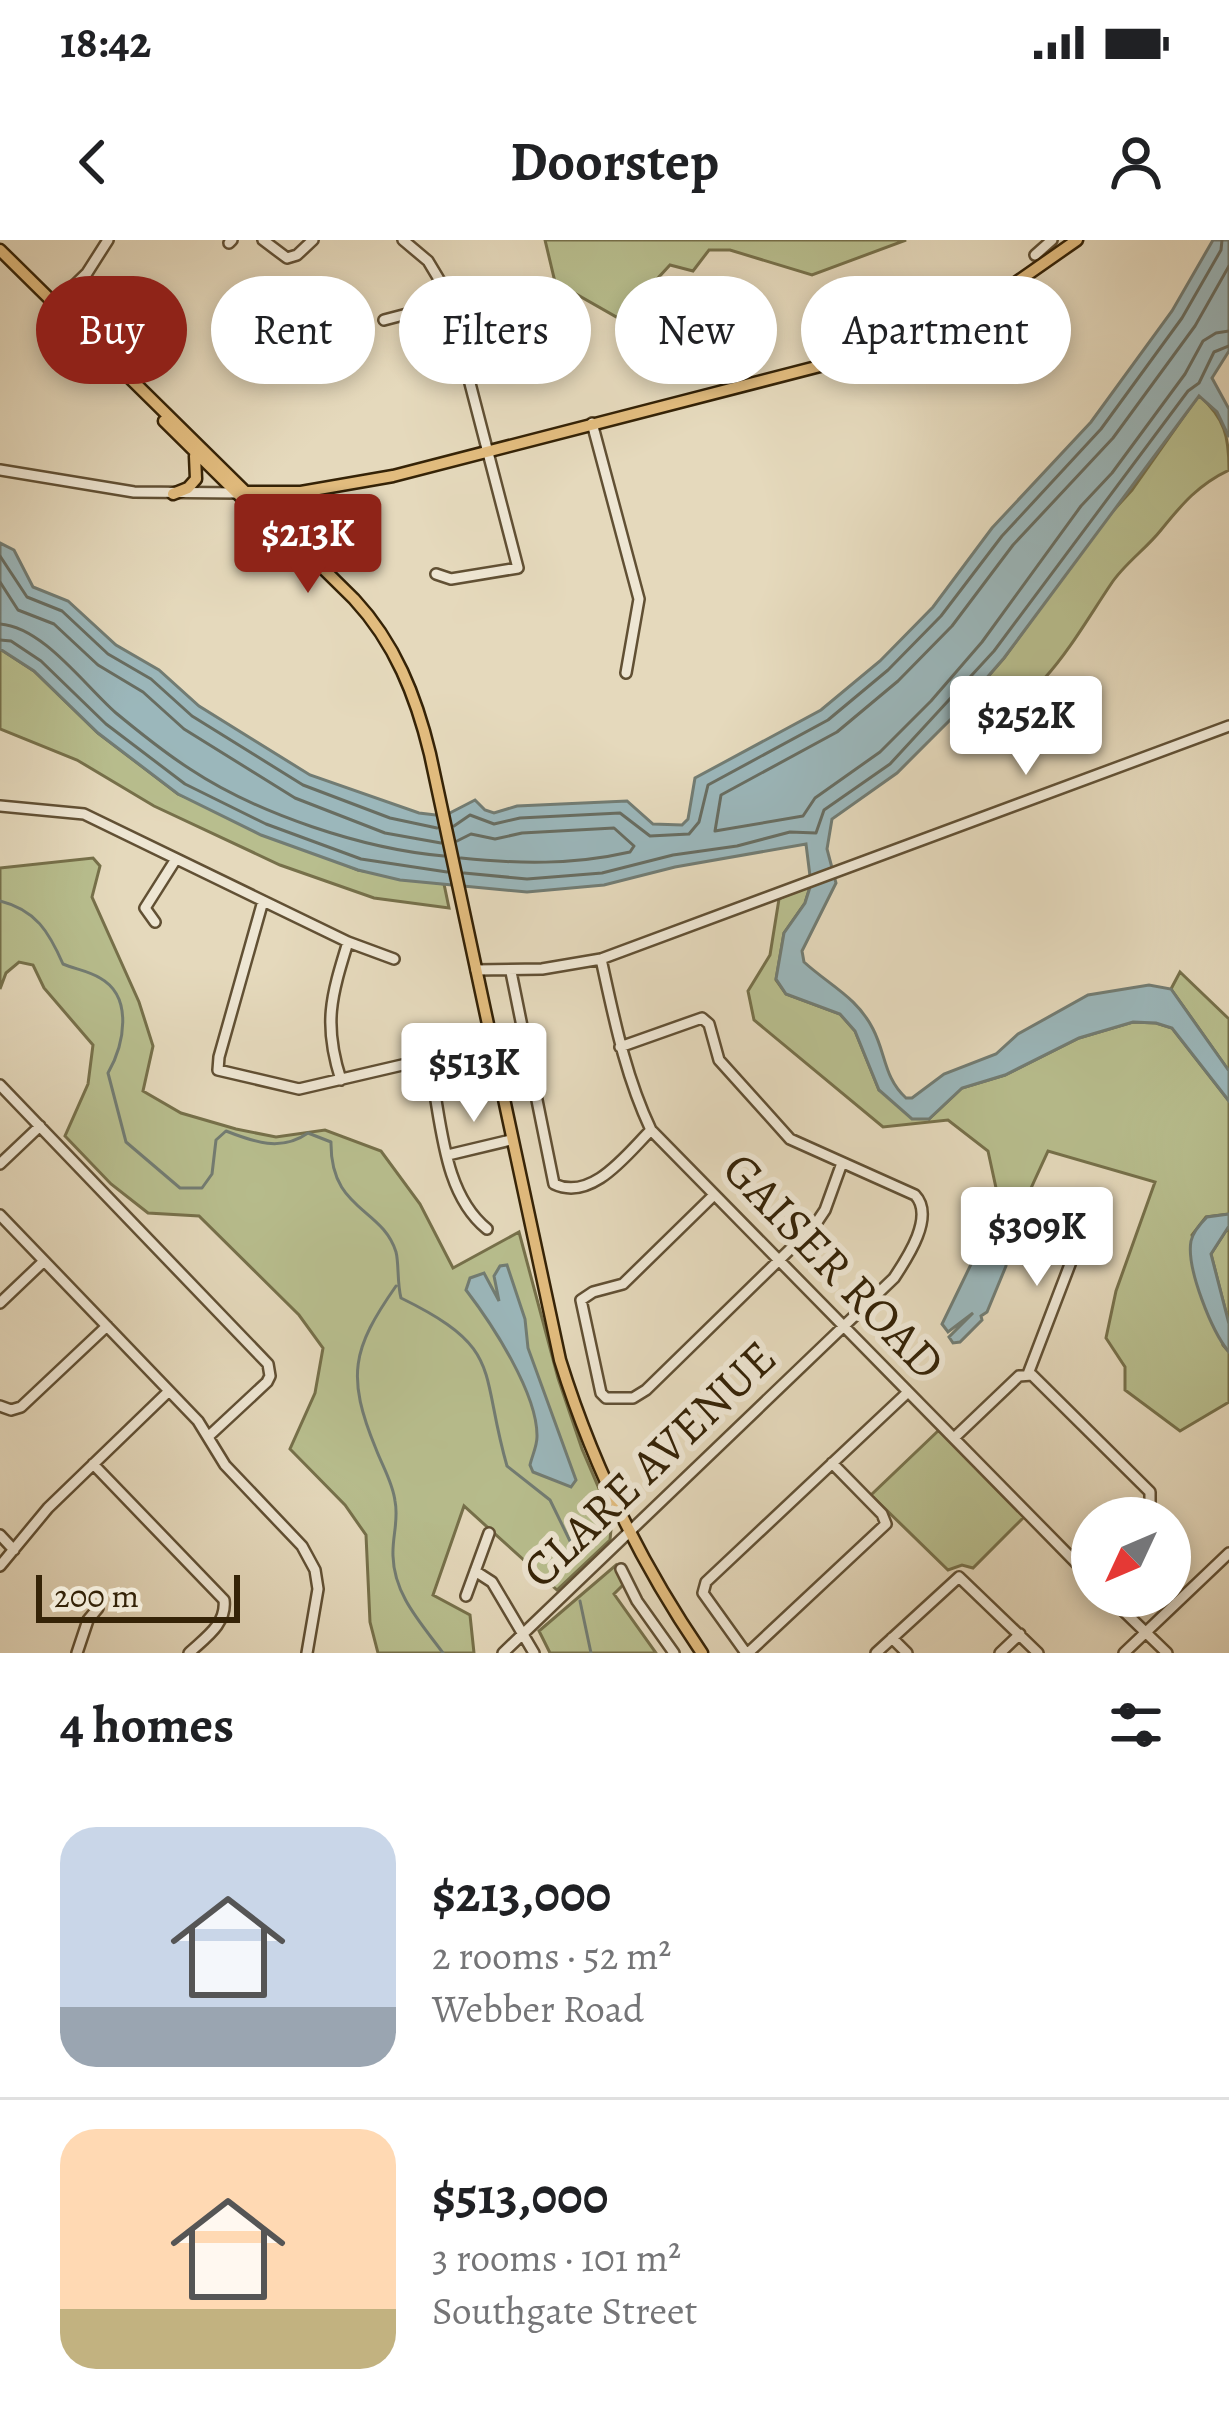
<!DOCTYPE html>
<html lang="en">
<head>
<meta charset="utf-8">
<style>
  :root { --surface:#fff; --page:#f6f6f6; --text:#202124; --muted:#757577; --line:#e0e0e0; --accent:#8f2418 }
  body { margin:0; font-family:Alegreya,serif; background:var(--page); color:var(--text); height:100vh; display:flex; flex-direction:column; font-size:45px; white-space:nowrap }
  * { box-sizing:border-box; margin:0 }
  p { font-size:39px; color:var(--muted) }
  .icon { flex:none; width:66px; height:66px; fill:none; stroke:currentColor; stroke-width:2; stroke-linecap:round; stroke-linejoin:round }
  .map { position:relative; height:1413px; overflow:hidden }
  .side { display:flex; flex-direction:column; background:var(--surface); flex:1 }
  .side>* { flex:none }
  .top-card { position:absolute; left:36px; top:36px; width:1158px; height:108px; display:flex; gap:24px }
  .needle { width:78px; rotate:226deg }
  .controls { position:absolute; left:1071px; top:1257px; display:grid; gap:24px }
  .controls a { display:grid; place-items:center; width:120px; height:120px; border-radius:50%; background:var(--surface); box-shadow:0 6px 18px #0003; font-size:60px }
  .scale { position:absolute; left:36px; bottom:30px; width:204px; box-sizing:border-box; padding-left:12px; border:6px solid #352307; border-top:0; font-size:33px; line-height:42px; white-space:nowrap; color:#352307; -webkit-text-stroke:9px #eee6d3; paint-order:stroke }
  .price { position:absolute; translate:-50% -102px; padding:0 27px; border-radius:12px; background:#fff; color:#222; font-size:39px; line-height:78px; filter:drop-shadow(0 3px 6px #0008) }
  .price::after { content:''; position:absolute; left:50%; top:72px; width:36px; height:27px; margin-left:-18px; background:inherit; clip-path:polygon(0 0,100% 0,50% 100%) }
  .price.current { background:var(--accent); color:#fff }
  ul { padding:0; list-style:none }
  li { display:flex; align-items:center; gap:36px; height:300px; padding:0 60px }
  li+li { border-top:3px solid var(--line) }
  li span { display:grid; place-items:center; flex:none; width:336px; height:240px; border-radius:36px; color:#555 }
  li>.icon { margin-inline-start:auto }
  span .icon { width:144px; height:144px; fill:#fffc; stroke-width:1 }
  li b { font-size:51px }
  h2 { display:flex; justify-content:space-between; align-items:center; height:144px; padding:0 60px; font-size:51px }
  .chip { padding:0 42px; border-radius:54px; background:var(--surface); box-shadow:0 6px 18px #0003; font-size:42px; line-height:108px }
  .chip.current { background:var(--accent); color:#fff }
  .status { display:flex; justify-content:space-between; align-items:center; height:84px; padding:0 60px; background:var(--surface); direction:ltr }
  .status svg { height:33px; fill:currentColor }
  header { display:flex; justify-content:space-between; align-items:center; height:156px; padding:0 60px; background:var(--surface); font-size:54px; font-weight:600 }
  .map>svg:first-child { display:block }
  .green { fill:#b8be8e; stroke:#76704a; stroke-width:3 }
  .water { fill:#9bb7bb; stroke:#727c73; stroke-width:3 }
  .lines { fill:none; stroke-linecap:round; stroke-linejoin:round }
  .shore { stroke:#686d61; stroke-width:3 }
  .stream { stroke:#727c73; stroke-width:3 }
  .minor-casing { stroke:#615034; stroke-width:14 }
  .major-casing { stroke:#352307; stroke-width:15 }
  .minor { stroke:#eee6d3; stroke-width:9 }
  .major { stroke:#e2bc7e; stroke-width:10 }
  .labels { text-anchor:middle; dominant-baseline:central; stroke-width:12; stroke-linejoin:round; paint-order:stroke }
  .street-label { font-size:48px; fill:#352307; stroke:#eee6d3 }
</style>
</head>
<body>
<div class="status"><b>18:42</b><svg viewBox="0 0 49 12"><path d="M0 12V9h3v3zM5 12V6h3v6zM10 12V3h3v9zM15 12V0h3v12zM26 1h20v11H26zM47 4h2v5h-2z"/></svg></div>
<header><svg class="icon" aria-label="back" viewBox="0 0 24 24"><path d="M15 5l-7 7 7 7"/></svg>Doorstep<svg class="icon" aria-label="person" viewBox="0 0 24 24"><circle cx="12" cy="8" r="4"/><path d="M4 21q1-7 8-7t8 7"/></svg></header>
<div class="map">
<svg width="1229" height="1413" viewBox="0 0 1229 1413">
  <rect width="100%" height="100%" fill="#e5d9bc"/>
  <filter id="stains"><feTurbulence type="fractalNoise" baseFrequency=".00167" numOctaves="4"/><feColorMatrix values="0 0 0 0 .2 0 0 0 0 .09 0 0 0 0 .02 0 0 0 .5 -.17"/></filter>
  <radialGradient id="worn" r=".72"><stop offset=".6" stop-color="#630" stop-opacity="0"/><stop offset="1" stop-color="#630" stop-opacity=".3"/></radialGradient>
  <path class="green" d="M545,0H906L812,35L730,10H709L693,31L670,25L620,79L555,42Z
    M1199,155C1225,179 1229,196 1229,230C1199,244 1182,264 1161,290C1146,309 1124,324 1111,344C1072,402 1043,460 975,489L951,479L1004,418L1102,283L1132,250Z
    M0,409L34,431L98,493L178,554L358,630L444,644L449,668L374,658L280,625L154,566L77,520L0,489Z
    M93,618L100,626L92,657L139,762L153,806L143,851L181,873L236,889L276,897L325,890L381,911L420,964L453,1028L519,992L558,1138L582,1209L612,1279L610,1300L557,1350L464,1266L433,1355L470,1375L474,1413H378L370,1382L366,1295L345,1265L290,1209L315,1153L323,1108L299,1075L199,976L148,973L111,944L65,896L88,844L93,805L44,748L33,725L19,722L6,733L0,749V628Z
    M811,644L805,663L784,693L776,740L786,754L840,774L855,791L879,850L929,879L962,848L1005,835L1079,798L1133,782L1156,783L1172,788L1229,861V974L1206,977L1192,995L1223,1105L1229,1112V1162L1180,1191L1125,1150V1127L1106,1098L1116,1051L1155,942L1048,911L1026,959L998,957L988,911L948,880L883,887L754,780L748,751L770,715L779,659Z
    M1180,732L1229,779V831L1171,749Z
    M1229,986V1084L1211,1014Z
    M939,1190L1024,1277L973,1328L962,1325L948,1330L871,1255Z
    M616,1325L626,1342L614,1354L656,1413H550L539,1391Z"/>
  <path class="water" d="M1213,0H1229V111L1212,138L1229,169V197L1217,172L1199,156L1004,418L951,479L897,533L832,579L827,609L836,643L802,711L804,722C829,745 857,757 873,789C886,814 884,838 906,858H912L944,834L996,814L1018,794L1088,755L1149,745L1171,749L1229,831V861L1172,788L1156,783L1133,782L1079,798L1005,835L962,848L929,879H912L879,850L855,791L840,774L786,754L776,739L784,693L805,663L811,644L806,604L675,627L604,645L527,652L400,640L358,630L261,595L178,554L98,493L34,431L0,409V303L14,310L33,347L68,361L116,405L159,430L199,466L310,535L419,573L444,576L475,560L485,570L494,573L517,566L627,561L653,584L682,585L688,579L695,538L821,470L880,421L933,367L992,288L1091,182L1172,71Z
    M1229,974V986L1211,1014L1229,1084V1112C1212,1092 1186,1028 1191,1001C1193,992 1200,984 1207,977Z
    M987,978L1002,979L1008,985L1006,1026L987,1072L981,1076L982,1080L960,1102L953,1103L949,1097L973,1073L948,1092L942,1084L976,1014Z
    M507,1025L525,1079L528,1108L576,1240L571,1247L533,1232L530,1225C532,1216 537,1206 537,1197C538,1154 492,1084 466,1050L470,1038L484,1033L499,1061L494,1036L500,1026Z"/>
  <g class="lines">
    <path class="shore" d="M1229,26L1195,86L1113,198L1013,305L952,386L898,441L837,492L721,555L715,591L803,576L815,558L880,512L931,461L982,402L1081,266L1112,233L1185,134L1203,101L1216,93L1229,91
      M0,316L27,357L62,371L108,414L151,439L192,476L303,545L390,578L437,588
      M0,342L18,370L54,384L98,425L143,452L184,489L295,558L385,593L441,603
      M0,384C43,387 85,446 116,473C139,492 165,513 190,529C258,574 363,609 444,616
      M0,400L11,401L41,421L106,484L185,544L266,584L361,619L447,632
      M454,586L470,575L494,584L520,578L620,573L650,596L689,594L699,582L708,545L828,480L888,430L941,376L1002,296L1101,189L1182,78L1221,10L1222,0
      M457,601L471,594L495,599L522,593L614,588L634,606L630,612C573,625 518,624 461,618
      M464,633L527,639L602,633L673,615L737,606L790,592L816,593L824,570L890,524L994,411L1188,151L1199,143L1214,112L1229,106"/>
    <path class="stream" d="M0,661C36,670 49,692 63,724C75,729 89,731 100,738C134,757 124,805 108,833L126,902L180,948H202L212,934L216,900L226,891C254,902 281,912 308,893L331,902C330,971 382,967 396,1012C399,1023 397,1043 401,1058C505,1109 479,1129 507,1226L550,1260L571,1303L561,1335
      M396,1046C352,1109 346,1136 376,1209C382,1225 393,1243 395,1261C399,1280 392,1297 393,1316C394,1355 421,1383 443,1413
      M580,1361L591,1413"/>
    <g class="minor-casing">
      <path id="minor" d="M263,0L287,18L297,15L313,0
        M403,0L428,21L446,51L518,328L451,339L436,334
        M229,3L232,0
        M1035,15L1052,0
        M54,65L87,33L108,0
        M384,80L449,63
        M592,183L639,359L626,433
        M0,230L134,252L239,253
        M0,566L84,574L348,702L394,719
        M263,661L219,817L218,830L299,849L428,819C442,874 440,951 487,989
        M155,682L145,668L176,619
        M601,719C614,778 625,835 651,890L1092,1339
        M476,730L542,729L601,719L1229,486
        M511,732L554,944C592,962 627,914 651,890
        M341,840C323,784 331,757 348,702
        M0,845L268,1124L270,1136L267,1142L209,1196
        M448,915L511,900
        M0,924L40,886
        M714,955L623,1044L593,1052L581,1060L601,1153L606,1158H633L646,1150L815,985L825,970L842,923
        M0,975L198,1181L225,1225L302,1306L315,1330L318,1349L307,1413
        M0,1063L44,1021
        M1028,1134L1087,980
        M0,1166L11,1170L21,1167L107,1086
        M954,1198L1019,1136L1032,1135L1150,1252V1266L1138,1278
        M93,1224L224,1360C227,1384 205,1398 189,1413
        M0,1295L14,1310
        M0,1326L48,1268L169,1151
        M621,1329L637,1361L674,1413
        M475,1331L492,1342L534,1413
        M466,1356L489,1293
        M1108,1356L1167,1413
        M892,1398L907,1413
        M77,1413L88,1380L98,1368
        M503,1413L894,1038C908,1017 935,976 915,955L790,899L719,820L709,784L702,778L620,807
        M746,1413L703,1353L706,1342L908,1152
        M748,1413L886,1284L882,1274L832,1223
        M876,1413L959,1337L1038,1413
        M1000,1413L1020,1394
        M1124,1413L1229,1313"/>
    </g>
    <g class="major-casing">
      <path id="major" d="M0,10L354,359C395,403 416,456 430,514L560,1120C593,1226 639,1321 702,1413
        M164,181L245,261
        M247,252H301L393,236L855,117L951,88L1077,0
        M173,254L188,248L196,239L195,216
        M285,289L284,271L299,254"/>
    </g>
    <use href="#minor" class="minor"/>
    <use href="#major" class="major"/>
  </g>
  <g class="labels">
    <g class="street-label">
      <text transform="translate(834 1026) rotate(46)">GAISER ROAD</text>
      <text transform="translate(649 1224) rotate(-44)">CLARE AVENUE</text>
    </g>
  </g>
  <rect width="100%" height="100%" filter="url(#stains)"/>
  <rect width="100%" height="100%" fill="url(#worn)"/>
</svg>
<div class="controls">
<a><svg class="needle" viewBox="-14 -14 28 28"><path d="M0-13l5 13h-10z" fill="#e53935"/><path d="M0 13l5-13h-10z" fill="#757577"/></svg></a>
</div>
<div class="scale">200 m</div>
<b class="price current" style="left:308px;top:356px">$213K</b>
<b class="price" style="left:1026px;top:538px">$252K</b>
<b class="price" style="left:474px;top:885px">$513K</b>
<b class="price" style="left:1037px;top:1049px">$309K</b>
<div class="top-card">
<a class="chip current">Buy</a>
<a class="chip">Rent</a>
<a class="chip">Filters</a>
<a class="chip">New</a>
<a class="chip">Apartment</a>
</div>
</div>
<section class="side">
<h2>4 homes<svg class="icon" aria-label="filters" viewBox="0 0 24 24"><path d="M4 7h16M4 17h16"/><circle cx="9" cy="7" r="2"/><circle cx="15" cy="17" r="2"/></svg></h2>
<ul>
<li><span style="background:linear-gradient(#c9d6e8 75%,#9aa5b1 0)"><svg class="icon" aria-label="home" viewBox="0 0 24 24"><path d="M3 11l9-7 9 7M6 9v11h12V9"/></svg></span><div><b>$213,000</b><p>2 rooms · 52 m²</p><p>Webber Road</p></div></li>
<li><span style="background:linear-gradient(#ffd9b3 75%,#c2b280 0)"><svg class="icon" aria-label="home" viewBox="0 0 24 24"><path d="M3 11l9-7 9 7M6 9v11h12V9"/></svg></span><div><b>$513,000</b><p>3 rooms · 101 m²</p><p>Southgate Street</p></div></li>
</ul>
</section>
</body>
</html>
